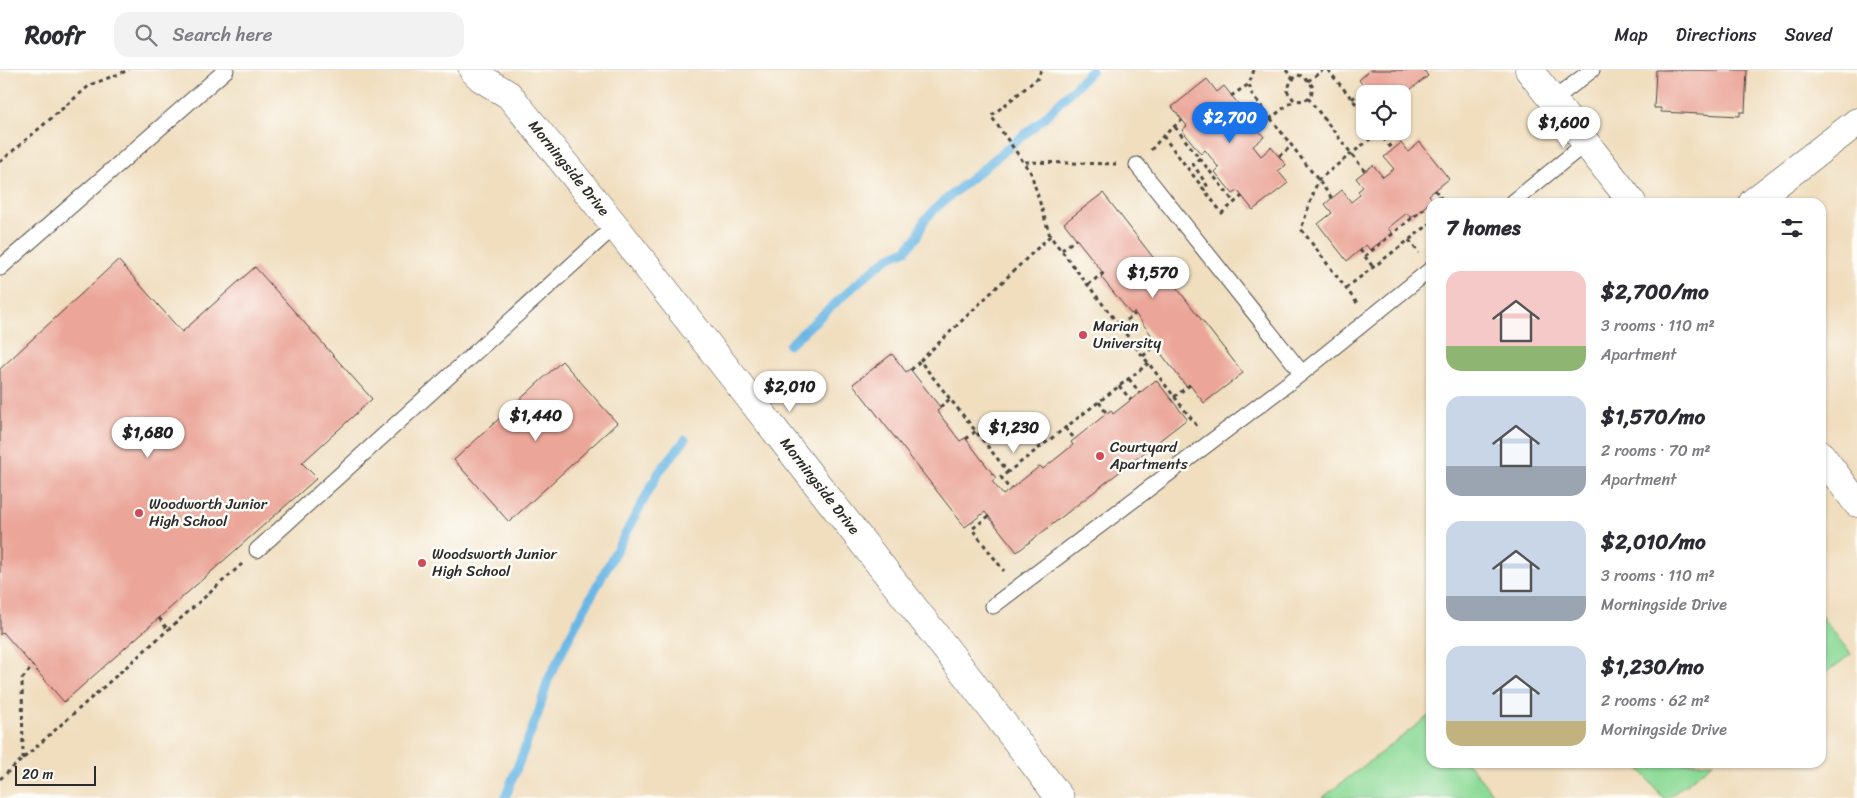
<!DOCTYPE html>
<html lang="en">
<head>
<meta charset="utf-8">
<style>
  :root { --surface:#fff; --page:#f2f2f3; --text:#2b2b33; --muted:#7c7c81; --line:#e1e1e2; --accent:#1a73e8 }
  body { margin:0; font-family:Sriracha,sans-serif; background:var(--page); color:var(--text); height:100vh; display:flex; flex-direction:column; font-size:19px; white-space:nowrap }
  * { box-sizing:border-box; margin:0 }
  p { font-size:16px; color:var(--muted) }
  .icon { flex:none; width:28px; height:28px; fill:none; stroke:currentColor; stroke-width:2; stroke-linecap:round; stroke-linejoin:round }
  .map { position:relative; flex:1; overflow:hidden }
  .panel { position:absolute; left:1426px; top:128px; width:400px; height:570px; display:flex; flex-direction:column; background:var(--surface); border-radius:15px; box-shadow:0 1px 4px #0004 }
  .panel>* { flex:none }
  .tools { position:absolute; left:1356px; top:15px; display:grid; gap:10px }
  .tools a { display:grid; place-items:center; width:55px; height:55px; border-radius:10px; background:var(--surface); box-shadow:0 1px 4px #0004; font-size:25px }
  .scale { position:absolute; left:15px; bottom:12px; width:81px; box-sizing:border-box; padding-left:5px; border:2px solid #2b2b2b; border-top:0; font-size:14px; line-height:18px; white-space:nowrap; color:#2b2b2b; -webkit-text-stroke:4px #fdfcf7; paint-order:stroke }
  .price { position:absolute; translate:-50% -42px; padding:0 11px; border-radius:18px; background:#fff; color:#222; font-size:16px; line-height:32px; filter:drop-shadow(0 1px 2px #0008) }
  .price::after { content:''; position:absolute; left:50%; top:30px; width:15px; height:11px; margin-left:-8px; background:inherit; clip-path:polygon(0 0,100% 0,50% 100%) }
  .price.selected { background:var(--accent); color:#fff }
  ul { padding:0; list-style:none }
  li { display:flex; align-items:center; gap:15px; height:125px; padding:0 20px }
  li span { display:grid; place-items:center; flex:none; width:140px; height:100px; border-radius:15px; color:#555 }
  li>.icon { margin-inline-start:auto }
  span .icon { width:60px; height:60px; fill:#fffc; stroke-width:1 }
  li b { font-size:21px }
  h2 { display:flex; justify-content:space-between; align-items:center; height:60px; padding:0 20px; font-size:21px }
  header { display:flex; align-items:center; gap:30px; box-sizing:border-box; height:70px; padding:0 25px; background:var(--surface); border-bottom:1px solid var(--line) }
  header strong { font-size:24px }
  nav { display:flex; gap:28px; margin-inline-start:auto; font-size:18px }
  .search { width:350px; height:45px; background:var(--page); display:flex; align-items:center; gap:12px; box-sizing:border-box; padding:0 18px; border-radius:15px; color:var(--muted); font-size:19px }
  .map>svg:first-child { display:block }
  .green { fill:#8dda97; stroke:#5c8261 }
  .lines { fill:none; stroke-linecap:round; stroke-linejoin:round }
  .stream { stroke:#6bb7e5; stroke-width:9 }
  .building { fill:#eba699 }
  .lane-casing { stroke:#494641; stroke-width:17 }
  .street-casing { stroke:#494641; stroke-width:29 }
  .path { stroke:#494641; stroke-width:3; stroke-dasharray:4 4; stroke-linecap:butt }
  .lane { stroke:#fff; stroke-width:15 }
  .street { stroke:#fff; stroke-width:28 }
  .poi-dot { fill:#d1495b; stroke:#fdfcf7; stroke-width:2 }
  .labels { text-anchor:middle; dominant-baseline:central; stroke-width:5; stroke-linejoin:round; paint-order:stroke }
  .street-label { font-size:15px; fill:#2b2b2b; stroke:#fdfcf7 }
  .poi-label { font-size:15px; fill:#2b2b2b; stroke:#fdfcf7; text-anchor:start }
</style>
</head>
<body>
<header>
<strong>Roofr</strong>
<div class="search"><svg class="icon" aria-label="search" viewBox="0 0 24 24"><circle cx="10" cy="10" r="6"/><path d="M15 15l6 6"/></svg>Search here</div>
<nav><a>Map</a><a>Directions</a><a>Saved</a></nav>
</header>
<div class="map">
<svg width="1857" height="728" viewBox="0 0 1857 728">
  <rect width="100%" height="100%" fill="#fdfcf7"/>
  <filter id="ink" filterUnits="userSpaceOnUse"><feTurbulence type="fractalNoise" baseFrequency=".02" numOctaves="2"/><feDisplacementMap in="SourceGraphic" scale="10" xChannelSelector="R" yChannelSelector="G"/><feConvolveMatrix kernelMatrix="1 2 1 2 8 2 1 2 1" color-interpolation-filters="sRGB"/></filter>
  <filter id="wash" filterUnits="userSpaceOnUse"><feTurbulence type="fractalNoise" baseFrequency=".0096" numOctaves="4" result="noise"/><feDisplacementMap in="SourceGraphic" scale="20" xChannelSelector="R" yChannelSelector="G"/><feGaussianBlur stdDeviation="1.12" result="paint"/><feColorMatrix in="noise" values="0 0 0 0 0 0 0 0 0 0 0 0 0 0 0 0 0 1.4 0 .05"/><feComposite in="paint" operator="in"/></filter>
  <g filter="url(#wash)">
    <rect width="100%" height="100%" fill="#f0debf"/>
    <path class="green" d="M1821,546L1851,584L1821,607Z
      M1431,644V692L1468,693L1496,728H1322Z
      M1635,693H1713L1668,728H1663Z"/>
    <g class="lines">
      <path class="stream" d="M789,275L870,202L888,188L906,180L917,167L924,151L938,136L1043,49L1092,0
        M505,728L538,644L548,610L576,554L659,402L685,370"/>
    </g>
    <g id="blocks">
      <path class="building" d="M1370,0H1424L1428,6L1402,26V24H1381L1380,21L1377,24H1370L1359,10Z
        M1656,0H1747L1745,42H1740V46L1661,42V38H1654Z
        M1207,9L1217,22L1224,16L1239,35L1228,43L1236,53L1239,51L1243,56L1250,50L1264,67L1253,76L1261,86L1271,77L1286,95L1278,101L1288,113L1253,140L1238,121L1233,124L1215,102L1219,98L1205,80L1201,84L1182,60L1187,56L1172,37Z
        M1420,72L1449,109L1429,125L1433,130L1411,148L1407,143L1388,158L1392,163L1370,180L1366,175L1347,191L1318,154L1332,143L1325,134L1342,120L1351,132L1360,125L1358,121L1363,117L1356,108L1373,95L1383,107L1394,99L1384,87L1401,73L1408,82Z
        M1103,123L1243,303L1204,333L1189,314L1186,316L1156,277L1159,275L1134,242L1131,244L1101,207L1104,204L1064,153Z
        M118,190L182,262L255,197L372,329L302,393L317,408L64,632L3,562L0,565V299Z
        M892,284L906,302L910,299L940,337L941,338L937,341L960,371L965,368L966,369L996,408L992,411L1003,425L1040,396L1043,399L1073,375L1071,372L1111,340L1113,344L1156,310L1187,349L1017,482L985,442L965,457L853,314Z
        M562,291L617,353L509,452L454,390Z"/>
    </g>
  </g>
  <g filter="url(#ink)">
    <use href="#blocks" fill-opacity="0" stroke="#494641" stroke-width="1"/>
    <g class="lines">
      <g class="lane-casing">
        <path id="lane" d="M1553,30L1592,0
          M1137,95L1302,303
          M1513,132L1586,73
          M0,198L226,0
          M257,480L615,156
          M993,536L1302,303L1431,199"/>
      </g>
      <g class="street-casing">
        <path id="street" d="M473,0L481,8L509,25L615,156L950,584L1060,728
          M1529,0L1632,132
          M1753,132L1857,52
          M1821,385L1857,433"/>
      </g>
      <path class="path" d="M1041,0L1038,8L991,46L1031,103L1050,166L1197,356
        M1254,0L1249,14L1252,24L1332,128
        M1286,0L1293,9
        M1328,0L1365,45
        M1298,5L1305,7L1313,17L1311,26L1304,31L1294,30L1287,21L1291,11Z
        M1308,11L1323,0
        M1231,26L1249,14
        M1308,28L1365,101
        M1352,29L1365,18
        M1175,57L1234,132
        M1257,59L1294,30
        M1378,62L1393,80
        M1163,66L1222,143L1242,126
        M1151,80L1163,66L1182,50
        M1279,86L1292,76
        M1200,88L1193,94L1208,117L1204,120
        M0,92L90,15L129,0
        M1025,92L1116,94
        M1435,120L1444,132
        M1432,132L1439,126
        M1050,166L920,291L1008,402L1149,293
        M1409,170L1419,183
        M1062,180L1076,169
        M1360,180L1373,197
        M1365,186L1431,133
        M1088,215L1103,203
        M1346,218L1431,153
        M1357,233L1301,159L1318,110L1379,62
        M1120,255L1135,244
        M1143,286L1158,274
        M911,300L920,291
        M1129,309L1140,323
        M1119,316L1131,330
        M1174,327L1190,315
        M1099,332L1107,344
        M940,337L950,329
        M1065,358L1075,369
        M966,369L976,361
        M1008,402L1001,407L1010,420
        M989,446L972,459L1004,501
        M159,548L168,560
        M23,689L22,609L33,596
        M0,709L242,494"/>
      <use href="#lane" class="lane"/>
      <use href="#street" class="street"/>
    </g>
  </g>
  <g class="poi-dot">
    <circle cx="1083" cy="265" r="5"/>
    <circle cx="1100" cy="386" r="5"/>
    <circle cx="139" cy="443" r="5"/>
    <circle cx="422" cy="493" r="5"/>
  </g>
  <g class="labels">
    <g class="street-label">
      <text transform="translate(569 98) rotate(51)">Morningside Drive</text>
      <text transform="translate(820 416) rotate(52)">Morningside Drive</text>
    </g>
    <g class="poi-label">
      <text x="1093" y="256">Marian<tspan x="1093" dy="17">University</tspan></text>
      <text x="1110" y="377">Courtyard<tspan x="1110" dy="17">Apartments</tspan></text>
      <text x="149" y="434">Woodworth Junior<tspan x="149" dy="17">High School</tspan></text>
      <text x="432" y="484">Woodsworth Junior<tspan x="432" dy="17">High School</tspan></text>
    </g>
  </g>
</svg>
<div class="tools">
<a><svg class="icon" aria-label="locate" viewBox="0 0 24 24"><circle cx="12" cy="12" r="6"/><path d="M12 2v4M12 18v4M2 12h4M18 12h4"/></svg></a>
</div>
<div class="scale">20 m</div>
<b class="price selected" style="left:1230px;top:74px">$2,700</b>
<b class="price" style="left:1564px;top:79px">$1,600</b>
<b class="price" style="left:1153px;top:229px">$1,570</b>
<b class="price" style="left:790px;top:343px">$2,010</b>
<b class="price" style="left:536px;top:372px">$1,440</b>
<b class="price" style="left:1014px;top:384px">$1,230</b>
<b class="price" style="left:148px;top:389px">$1,680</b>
<section class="panel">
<h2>7 homes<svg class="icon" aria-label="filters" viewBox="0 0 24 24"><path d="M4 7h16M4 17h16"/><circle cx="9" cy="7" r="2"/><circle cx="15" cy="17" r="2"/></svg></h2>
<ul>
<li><span style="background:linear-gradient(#f6c9c9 75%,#8fb573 0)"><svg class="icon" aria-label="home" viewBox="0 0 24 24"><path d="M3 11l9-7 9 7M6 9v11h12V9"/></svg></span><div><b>$2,700/mo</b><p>3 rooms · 110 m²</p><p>Apartment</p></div></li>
<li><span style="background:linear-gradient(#c9d6e8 70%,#9aa5b1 0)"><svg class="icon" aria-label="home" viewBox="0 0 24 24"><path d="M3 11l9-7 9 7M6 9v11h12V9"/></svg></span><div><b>$1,570/mo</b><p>2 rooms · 70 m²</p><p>Apartment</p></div></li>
<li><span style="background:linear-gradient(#c9d6e8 75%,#9aa5b1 0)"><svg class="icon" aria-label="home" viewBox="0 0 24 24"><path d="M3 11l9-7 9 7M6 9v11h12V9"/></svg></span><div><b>$2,010/mo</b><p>3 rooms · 110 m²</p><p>Morningside Drive</p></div></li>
<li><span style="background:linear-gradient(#c9d6e8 75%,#c2b280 0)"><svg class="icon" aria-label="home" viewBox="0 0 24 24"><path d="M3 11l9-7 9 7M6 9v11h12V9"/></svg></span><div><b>$1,230/mo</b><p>2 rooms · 62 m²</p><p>Morningside Drive</p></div></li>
</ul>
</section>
</div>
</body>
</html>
